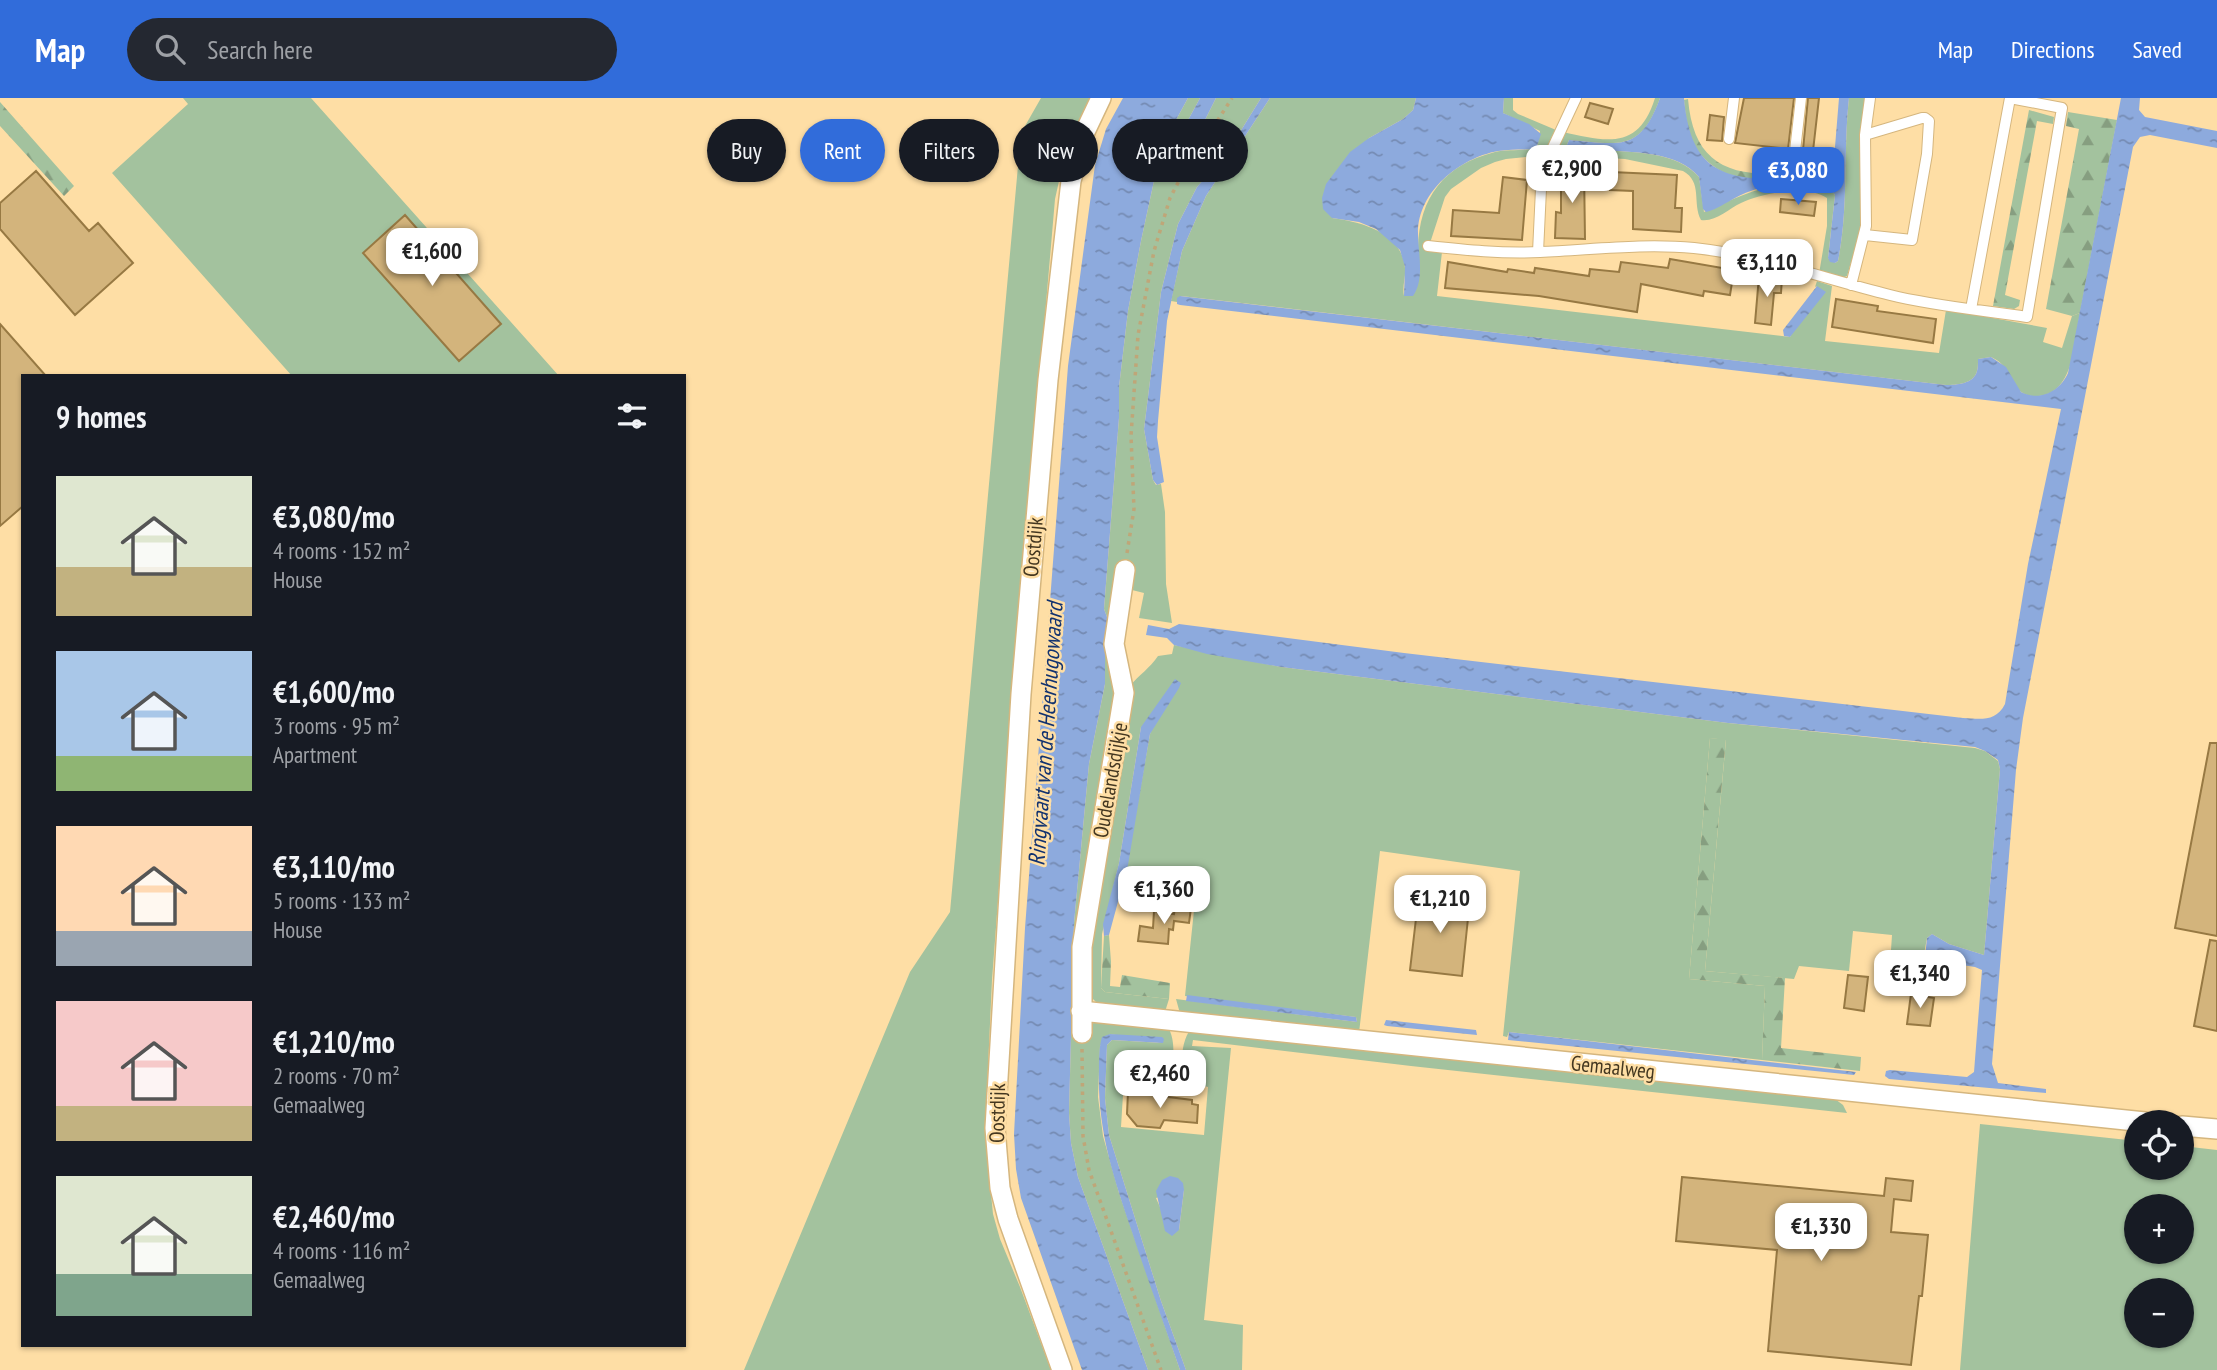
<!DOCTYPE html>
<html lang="en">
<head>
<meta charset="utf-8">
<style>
  :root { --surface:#171b24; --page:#242831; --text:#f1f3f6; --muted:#9ea1a6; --accent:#316cda }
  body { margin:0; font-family:"PT Sans Narrow",sans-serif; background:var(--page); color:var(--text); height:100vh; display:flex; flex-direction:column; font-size:26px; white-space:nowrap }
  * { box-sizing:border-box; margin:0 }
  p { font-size:23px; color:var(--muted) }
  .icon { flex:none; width:38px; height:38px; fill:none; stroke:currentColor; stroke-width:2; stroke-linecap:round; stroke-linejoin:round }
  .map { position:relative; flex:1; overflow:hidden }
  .sheet { position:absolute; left:21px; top:276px; width:665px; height:973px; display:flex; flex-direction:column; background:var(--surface); border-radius:0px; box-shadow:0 2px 5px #0004 }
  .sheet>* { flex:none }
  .hud { position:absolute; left:707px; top:21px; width:665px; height:63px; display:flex; gap:14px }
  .controls { position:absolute; left:2124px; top:1012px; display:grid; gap:14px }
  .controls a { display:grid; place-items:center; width:70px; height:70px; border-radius:50%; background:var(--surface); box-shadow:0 2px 5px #0004; font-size:35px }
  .price { position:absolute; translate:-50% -60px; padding:0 16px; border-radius:14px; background:#fff; color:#222; font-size:23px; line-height:46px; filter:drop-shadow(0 2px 4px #0008) }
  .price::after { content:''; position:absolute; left:50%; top:42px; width:21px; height:16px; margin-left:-10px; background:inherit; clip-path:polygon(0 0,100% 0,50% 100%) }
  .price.selected { background:var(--accent); color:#fff }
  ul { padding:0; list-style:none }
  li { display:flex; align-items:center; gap:21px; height:175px; padding:0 35px }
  li span { display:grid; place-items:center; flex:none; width:196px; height:140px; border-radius:0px; color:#555 }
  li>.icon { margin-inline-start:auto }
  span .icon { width:84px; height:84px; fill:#fffc; stroke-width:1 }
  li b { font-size:30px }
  h2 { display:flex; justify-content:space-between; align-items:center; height:84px; padding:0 35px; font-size:30px }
  .tag { padding:0 24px; border-radius:32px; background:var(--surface); box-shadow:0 2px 5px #0004; font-size:24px; line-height:63px }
  .tag.selected { background:var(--accent); color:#fff }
  header { display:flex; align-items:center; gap:42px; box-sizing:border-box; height:98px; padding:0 35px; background:var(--accent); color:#fff }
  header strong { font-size:33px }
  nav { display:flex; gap:38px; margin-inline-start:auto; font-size:24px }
  .search { width:490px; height:63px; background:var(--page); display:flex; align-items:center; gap:18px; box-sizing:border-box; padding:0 24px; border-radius:38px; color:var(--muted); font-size:26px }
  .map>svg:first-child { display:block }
  .green { fill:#a3c29e; fill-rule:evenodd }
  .forest { fill:url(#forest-firs) }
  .water { fill:url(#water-ripples) }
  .building { fill:#d3b47c; stroke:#977943; stroke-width:2 }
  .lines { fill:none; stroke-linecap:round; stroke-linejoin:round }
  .service-casing { stroke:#d5b67e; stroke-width:12 }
  .minor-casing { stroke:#d5b67e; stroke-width:22 }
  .path { stroke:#bfa678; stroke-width:3.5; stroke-dasharray:3.5 5; stroke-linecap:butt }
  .service { stroke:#fff; stroke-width:10 }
  .minor { stroke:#fff; stroke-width:19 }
  .labels { text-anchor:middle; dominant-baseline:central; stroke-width:5; stroke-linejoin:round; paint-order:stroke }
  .street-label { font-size:21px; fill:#443720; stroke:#fedea5 }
  .water-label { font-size:23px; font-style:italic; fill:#12326f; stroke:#fedea5 }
</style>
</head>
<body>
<header>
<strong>Map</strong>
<div class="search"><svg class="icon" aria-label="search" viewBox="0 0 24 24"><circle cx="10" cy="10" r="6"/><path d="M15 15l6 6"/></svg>Search here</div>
<nav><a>Map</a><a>Directions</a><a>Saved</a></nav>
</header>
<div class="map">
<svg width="2217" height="1272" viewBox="0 0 2217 1272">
  <defs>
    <pattern id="forest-firs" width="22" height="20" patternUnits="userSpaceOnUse" patternTransform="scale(1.75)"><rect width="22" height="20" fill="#a3c29e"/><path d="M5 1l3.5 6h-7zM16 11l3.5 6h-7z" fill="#869e80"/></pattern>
    <pattern id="water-ripples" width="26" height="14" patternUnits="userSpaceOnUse" patternTransform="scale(1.75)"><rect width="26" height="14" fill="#8daadd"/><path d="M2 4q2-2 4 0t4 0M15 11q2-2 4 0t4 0" fill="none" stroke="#758bb3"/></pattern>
  </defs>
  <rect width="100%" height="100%" fill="#fedea5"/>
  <path class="green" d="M183,0H311L559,278H292L112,75L188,6Z
    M1041,0H1090L1066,52L1055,101L1023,474L992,882L985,1035L993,1116L1000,1141L1020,1189L1051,1272H744L910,874L950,814L1021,35Z
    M1188,0H1200L1187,24L1200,32L1216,0H1261L1227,55L1197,89L1178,126L1161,194L1144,331L1153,382L1156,387L1161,386L1165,414L1166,486L1172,525L1139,520L1144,495L1128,491L1111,520L1107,519L1104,511L1119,320V289L1128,213L1141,143L1157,69L1170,33Z
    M1270,0H1416L1413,12L1403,21L1369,40L1332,120C1361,124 1402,134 1405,170C1406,179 1402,188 1404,198H1412C1422,186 1418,166 1418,151C1419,99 1444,67 1495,54C1508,51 1525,54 1537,49L1540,33L1503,15L1504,0H1513V12L1518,16L1556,32L1545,57L1506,61L1495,64L1481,70L1451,91L1445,99L1431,142L1430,146L1442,154L1437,198L1790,239L1817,188L1815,189L1817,183L1832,188L1825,243L1939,255L1946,212H1949L2047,230L2043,244L2062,250L2072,218L2080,215C2074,243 2075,294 2039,298C2032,299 2023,297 2018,291C2007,279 2008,266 1991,259L1978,261C1978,265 1978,270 1977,273C1974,286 1956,287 1946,287L1181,198L1177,204L1171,203L1182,153L1206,98Z
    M1655,0H1660C1641,55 1618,46 1569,42L1566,49C1576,53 1588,52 1599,52C1630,54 1677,53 1699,79L1704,114C1748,94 1782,77 1831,91L1835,97L1828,160L1835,165L1838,163C1849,109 1843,54 1849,0H1866L1860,47L1862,127L1847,178L1842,180L1819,176L1827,128V100C1806,86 1763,95 1741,105C1728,111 1716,124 1701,122C1692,105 1703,84 1683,73L1625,61L1554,57L1563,34C1607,44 1639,52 1655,0Z
    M1105,531H1109L1117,577L1087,780L1090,928L1097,922L1165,926C1177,937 1175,968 1166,981L1160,983L1124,980L1121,1029L1204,1037L1208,989L1184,983C1180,969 1181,942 1191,931L1827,995L1843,1007L1847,1015L1411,968L1193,942L1192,948L1231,950L1204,1222L1243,1227L1242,1272H1186L1161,1203L1109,1037L1105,1000L1107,947L1112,942L1163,945L1110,936L1100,948L1098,999L1103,1038L1119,1095L1180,1272H1148L1078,1079L1071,1045L1069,1015L1074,825L1089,666L1105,586ZM1184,1092L1179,1132L1163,1116L1156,1100Z
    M1174,547L1281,569L1728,625L1975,650L1985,653L1998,663L2000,671L1984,857L1949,846L1932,836L1927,840L1924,856L1891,852L1892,837L1853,833L1849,873L1799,868L1794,881L1705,873L1726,642L1710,640L1689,881L1765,888L1762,962L1509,934L1507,939L1503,938L1520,773L1380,753L1359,935L1181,919L1176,901L1357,924L1356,919L1185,898L1195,803L1122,794L1150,636L1154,626L1141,629L1119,765L1102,836L1101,890L1105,894L1169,901L1164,917L1098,906L1089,897L1086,877L1130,588C1139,577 1150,570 1158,558L1172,556Z
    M1980,1026L2137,1043V1069H2182V1048L2217,1052V1272H1960ZM2137,1108H2182V1153H2137ZM2137,1192H2182V1237H2137Z"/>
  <path class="forest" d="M1688,1C1693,58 1720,77 1775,76C1790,75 1805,76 1819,74L1827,67L1828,57H1834C1833,65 1831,71 1824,75C1812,83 1747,82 1733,78C1722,75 1709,66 1701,57C1688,42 1686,22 1684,2Z
    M0,4L74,88L64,98L0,28Z
    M2029,12L2054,19L2053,26L2037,23L2005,197L2020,202L2019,208L2014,211L1993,208Z
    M2068,14L2117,22L2080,215L2072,218L2046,211L2079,31L2066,28Z
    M1710,640L1726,641L1705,873L1785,880L1781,950L1861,959L1860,973L1762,962L1765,888L1689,881Z
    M1109,837L1111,864L1110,888L1120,889L1122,877L1170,885L1169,901L1105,894L1101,890L1104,838Z"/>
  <path class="water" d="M1123,0H1188L1170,33L1157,69L1141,143L1128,213L1119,289V320L1104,511L1107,519L1123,522L1122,533L1105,531V586L1089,666L1074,825L1069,1015L1071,1045L1078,1079L1148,1272H1082L1021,1100L1016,1071L1014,1036L1025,830L1068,268L1095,67L1106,31Z
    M1200,0H1216L1200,32L1191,35L1186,30L1187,24Z
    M1261,0H1270L1206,98L1182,153L1167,223L1158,323L1157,339L1164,384L1157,387L1153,382L1144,331L1161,194L1178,126L1197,89L1227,55Z
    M1416,0H1504L1503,15L1529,26L1541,36L1536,51C1523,52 1511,51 1498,53C1460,60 1418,93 1418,135C1418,155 1425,181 1413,198H1404L1405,169L1400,152L1376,131L1359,124L1332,120L1323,111L1322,100L1326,86L1350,54L1369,40L1403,21L1413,12Z
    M1660,0H1684C1690,69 1720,84 1786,80C1799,79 1816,81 1828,73L1834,61L1839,0H1849C1843,54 1849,109 1838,163L1835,165L1830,164L1828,160L1835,97L1831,91C1799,82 1765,84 1735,100C1725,105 1718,111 1706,114L1703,111L1699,79C1678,53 1630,54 1599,52C1588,52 1576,53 1566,49L1569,42C1619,46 1640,55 1660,0Z
    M2121,0H2140L2139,12L2145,19L2217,33V50L2150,37L2140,39L2133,49L2023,620L2016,672L1992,966L1998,985L2046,991V995L1889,981L1885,978L1886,973L1890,972L1967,979L1974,974L1982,872L1975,869L1930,862L1925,859L1927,840L1932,836L1949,846L1984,857L2000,671L1998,662L1985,653L1975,649L1728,625L1281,569L1207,556L1174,547L1167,540L1146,537L1148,527L1169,531L1179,526L1404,555L1963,620C1981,621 1996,624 2005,606L2028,466L2061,311L1180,207L1177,206V200L1180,198L1946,287C1956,287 1974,286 1977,273C1978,270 1978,265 1978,261L1991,259L2006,269L2021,294C2040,304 2060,293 2068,275Z
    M1817,188L1826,194L1790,239L1784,238L1783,232Z
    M1175,581L1181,585L1179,590L1150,636L1128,767L1109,837L1104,838L1103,826L1119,765L1141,629Z
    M1187,897L1356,919L1357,924L1186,903Z
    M1386,922L1476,932L1477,937L1387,928L1384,927Z
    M1509,934L1856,974L1854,977L1508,942Z
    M1110,936L1162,939L1164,941L1163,945L1112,942L1107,947L1105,1000L1109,1037L1161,1203L1186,1272H1180C1164,1226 1147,1180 1132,1134C1113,1078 1097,1031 1099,971C1099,960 1099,949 1102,939Z
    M1170,1078L1178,1080L1183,1085L1184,1092L1179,1132L1172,1138L1165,1133L1156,1093L1162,1082Z"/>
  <path class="building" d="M1744,0H1794L1788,51L1735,45Z
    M1808,0H1819L1813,53L1803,52Z
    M1590,5L1613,11L1608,26L1585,19Z
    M1710,17L1724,19L1722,43L1707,42Z
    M1561,70H1584L1585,141L1555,140L1556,114L1561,115Z
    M36,73L89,133L98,125L133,165L75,217L0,131V105Z
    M1611,74L1677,77L1675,110H1682L1681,134L1633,131V93L1610,92Z
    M1503,79L1527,82L1522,142L1451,138L1453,112L1499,115Z
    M1781,101L1816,104L1814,118L1780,114Z
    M405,117L501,226L459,263L363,155Z
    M1670,161L1734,172L1730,197L1704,193L1703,198L1641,186L1637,214L1539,198L1445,190L1448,164L1507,174L1508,171L1534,175L1535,170L1589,178L1590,171L1619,174L1621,164L1668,170Z
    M1759,178L1782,180L1781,195H1774L1771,227L1755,225Z
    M1836,201L1878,208L1877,213L1936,221L1933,245L1832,229Z
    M0,226L46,278H23V408L0,428Z
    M2210,645H2217V838L2175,830Z
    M1419,795L1470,801L1462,878L1410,872Z
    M1175,809L1191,810L1189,825L1174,823L1173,832L1169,831L1168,846L1138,843L1140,828L1153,830L1154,813L1174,816Z
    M2210,842L2217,843V933L2194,928Z
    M1888,862L1907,864L1904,890L1885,888Z
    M1848,877L1868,879L1864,913L1844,910Z
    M1911,896L1934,900L1930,928L1907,926Z
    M1128,994L1192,1002V1006L1198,1007L1197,1025L1164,1022L1160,1030L1137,1028L1127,1016Z
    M1682,1079L1884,1098L1886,1080L1913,1083L1911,1103L1894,1101L1891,1134L1928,1137L1922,1198H1919L1911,1267L1768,1253L1777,1152L1676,1143Z"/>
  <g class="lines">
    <g class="service-casing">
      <path id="service" d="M1865,37L1922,20H1925L1929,23L1927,56L1912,142L1865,137
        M1729,41L1734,0
        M1795,53L1801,0
        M1428,148C1465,152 1503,156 1540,154C1591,152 1642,145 1694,150C1762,157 1824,181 1890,197C1934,208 1981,212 2027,219L2062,10L2010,0
        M1538,154L1541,91L1546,64L1576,0
        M1851,187L1866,128L1865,37L1870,0
        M1971,211L2010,0"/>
    </g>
    <g class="minor-casing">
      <path id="minor" d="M1081,913L2145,1024
        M1082,935V849L1124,595L1114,546L1125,472
        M2182,1028L2217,1031
        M1062,1272L1008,1121L1000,1090L995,1030L1021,596L1048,282L1071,83L1083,38L1101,0"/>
    </g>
    <path class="path" d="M1127,455L1134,411L1131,338L1138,237L1154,153L1170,100L1180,81L1232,0
      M1082,951L1083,1038L1089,1072L1161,1272"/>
    <use href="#service" class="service"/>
    <use href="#minor" class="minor"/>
  </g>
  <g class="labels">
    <g class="street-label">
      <text transform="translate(1033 449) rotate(-85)">Oostdijk</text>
      <text transform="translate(1110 682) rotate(-80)">Oudelandsdijkje</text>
      <text transform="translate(1613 969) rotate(6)">Gemaalweg</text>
      <text transform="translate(997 1015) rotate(-89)">Oostdijk</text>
    </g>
    <g class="water-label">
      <text transform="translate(1045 636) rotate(-86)">Ringvaart van de Heerhugowaard</text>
    </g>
  </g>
</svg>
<div class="controls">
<a><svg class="icon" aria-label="locate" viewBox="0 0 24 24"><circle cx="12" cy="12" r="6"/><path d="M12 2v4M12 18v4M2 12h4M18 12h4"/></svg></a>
<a>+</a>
<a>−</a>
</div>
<b class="price" style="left:1572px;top:107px">€2,900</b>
<b class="price selected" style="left:1798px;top:109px">€3,080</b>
<b class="price" style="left:432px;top:190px">€1,600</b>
<b class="price" style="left:1767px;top:201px">€3,110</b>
<b class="price" style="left:1164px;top:828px">€1,360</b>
<b class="price" style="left:1440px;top:837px">€1,210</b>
<b class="price" style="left:1920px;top:912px">€1,340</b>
<b class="price" style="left:1160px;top:1012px">€2,460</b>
<b class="price" style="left:1821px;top:1165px">€1,330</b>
<div class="hud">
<a class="tag">Buy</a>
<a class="tag selected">Rent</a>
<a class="tag">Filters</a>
<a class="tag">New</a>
<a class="tag">Apartment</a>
</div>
<section class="sheet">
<h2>9 homes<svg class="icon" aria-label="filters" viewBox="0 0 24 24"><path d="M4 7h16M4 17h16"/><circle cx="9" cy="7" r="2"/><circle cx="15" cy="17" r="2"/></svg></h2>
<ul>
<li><span style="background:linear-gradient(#dfe7d0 65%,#c2b280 0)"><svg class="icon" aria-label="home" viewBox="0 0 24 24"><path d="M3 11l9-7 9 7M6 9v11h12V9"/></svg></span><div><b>€3,080/mo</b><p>4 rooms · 152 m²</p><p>House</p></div></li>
<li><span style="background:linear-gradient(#a9c7e8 75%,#8fb573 0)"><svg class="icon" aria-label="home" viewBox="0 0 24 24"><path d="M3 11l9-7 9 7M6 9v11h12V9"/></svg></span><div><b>€1,600/mo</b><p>3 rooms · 95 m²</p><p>Apartment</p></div></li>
<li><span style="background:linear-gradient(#ffd9b3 75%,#9aa5b1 0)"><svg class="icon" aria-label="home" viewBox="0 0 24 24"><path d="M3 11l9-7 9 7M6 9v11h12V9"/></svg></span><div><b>€3,110/mo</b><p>5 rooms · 133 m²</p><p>House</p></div></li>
<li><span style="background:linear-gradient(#f6c9c9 75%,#c2b280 0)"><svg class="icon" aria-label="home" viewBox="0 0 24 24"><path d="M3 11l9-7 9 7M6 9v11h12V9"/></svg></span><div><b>€1,210/mo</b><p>2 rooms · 70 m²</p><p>Gemaalweg</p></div></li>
<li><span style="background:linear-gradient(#dfe7d0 70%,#7fa58c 0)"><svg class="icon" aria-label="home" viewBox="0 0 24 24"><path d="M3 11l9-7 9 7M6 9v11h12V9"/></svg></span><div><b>€2,460/mo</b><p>4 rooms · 116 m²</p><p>Gemaalweg</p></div></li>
</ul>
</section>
</div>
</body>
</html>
